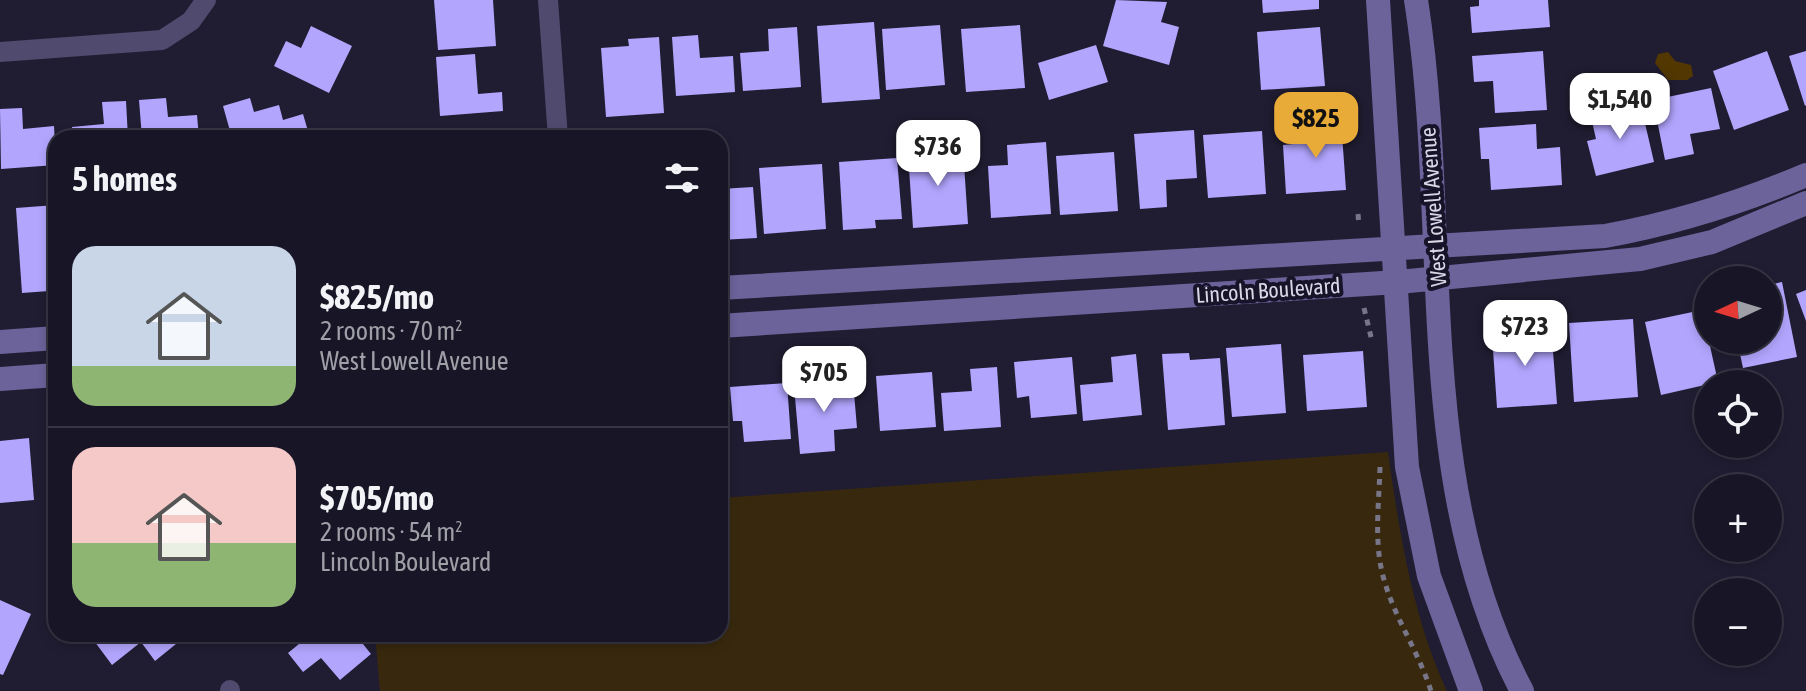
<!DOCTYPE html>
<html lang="en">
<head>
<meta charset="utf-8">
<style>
  :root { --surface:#181626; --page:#252332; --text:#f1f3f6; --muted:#9f9fa7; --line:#363543; --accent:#e8ab37 }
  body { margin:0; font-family:"Asap Condensed",sans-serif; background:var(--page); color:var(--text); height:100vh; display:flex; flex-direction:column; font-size:30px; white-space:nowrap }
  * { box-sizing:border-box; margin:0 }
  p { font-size:26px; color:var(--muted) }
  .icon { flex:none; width:44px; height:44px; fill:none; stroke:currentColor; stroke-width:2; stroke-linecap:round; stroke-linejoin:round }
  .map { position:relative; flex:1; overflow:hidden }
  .details { position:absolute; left:48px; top:130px; width:680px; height:512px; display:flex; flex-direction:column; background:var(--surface); border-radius:24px; box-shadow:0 4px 12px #0003,0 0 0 2px var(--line) }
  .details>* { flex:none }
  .needle { width:52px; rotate:266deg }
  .buttons { position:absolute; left:1694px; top:266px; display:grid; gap:16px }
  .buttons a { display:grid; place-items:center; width:88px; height:88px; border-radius:50%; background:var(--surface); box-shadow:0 4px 12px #0003,0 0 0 2px var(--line); font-size:40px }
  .price { position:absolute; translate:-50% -68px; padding:0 18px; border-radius:16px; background:#fff; color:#222; font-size:26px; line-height:52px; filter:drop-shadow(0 2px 4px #0008) }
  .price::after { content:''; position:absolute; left:50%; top:48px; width:24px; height:18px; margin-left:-12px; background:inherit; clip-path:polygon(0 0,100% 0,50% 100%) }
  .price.active { background:var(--accent); color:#111 }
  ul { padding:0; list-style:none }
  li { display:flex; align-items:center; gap:24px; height:200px; padding:0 24px }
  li+li { border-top:2px solid var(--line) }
  li span { display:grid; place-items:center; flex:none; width:224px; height:160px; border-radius:24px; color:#555 }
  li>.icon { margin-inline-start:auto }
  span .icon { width:96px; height:96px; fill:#fffc; stroke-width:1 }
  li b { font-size:34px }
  h2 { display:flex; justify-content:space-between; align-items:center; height:96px; padding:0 24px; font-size:34px }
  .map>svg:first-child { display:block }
  .green { fill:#38290e }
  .water { fill:#523700 }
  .building { fill:#b2a5fe }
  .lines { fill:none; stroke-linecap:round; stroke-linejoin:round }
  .path { stroke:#777587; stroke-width:5; stroke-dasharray:6 6; stroke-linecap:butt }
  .street { stroke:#504b6e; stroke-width:20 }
  .secondary { stroke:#6b639a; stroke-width:24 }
  .labels { text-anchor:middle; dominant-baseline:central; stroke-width:8; stroke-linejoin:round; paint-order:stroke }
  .street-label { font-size:22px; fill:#d8d7e6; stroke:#171328 }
</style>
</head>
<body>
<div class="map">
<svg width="1806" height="691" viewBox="0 0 1806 691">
  <rect width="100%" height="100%" fill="#201d32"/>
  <path class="green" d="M1388,452C1399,531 1413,618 1447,691H380L375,634H720V498Z"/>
  <path class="water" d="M1668,52L1675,61L1691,65L1693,76L1687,80H1668L1655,63L1658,54Z"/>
  <path class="building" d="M434,0H493L496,46L438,50Z
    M1116,0L1167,2L1161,22L1179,27L1169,65L1103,46Z
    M1262,0H1319V9L1263,13Z
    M1479,0H1548L1550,27L1472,33L1470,7L1479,6Z
    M874,22L880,99L822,103L817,26Z
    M940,25L945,85L886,90L882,29Z
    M1020,25L1025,88L966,92L961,29Z
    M311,26L352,46L329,93L274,66L286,41L301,48Z
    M797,27L801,87L743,91L740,53L769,51L768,29Z
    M1320,27L1325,86L1261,90L1257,32Z
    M698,35L700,58L733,56L735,92L676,96L672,37Z
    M659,37L664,113L606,117L601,48L629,46L628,39Z
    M1096,45L1108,82L1049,100L1038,63Z
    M1543,51L1547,110L1495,113L1493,81L1474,82L1472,56Z
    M1767,51L1789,110L1734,130L1713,71Z
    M1806,51V105L1805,106L1789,56Z
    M475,54L478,94L502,92L503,111L440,116L436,57Z
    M1711,88L1720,129L1690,134L1694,154L1665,160L1653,100Z
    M166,98L168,117L197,115L199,138H142L139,100Z
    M250,98L254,112L279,105L283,120L303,114L310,138H232L223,106Z
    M126,101L128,138H73L72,127L104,124L102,102Z
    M1641,106L1654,162L1596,176L1587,141L1596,139L1591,117Z
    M22,108L23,129L54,126L56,165L1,169L0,109Z
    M1341,120L1346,190L1286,194L1283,145L1304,143L1303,123Z
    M1536,124L1537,149L1560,147L1562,185L1491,190L1489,159H1481L1479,128Z
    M1194,130L1197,178L1166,180L1167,207L1140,209L1134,134Z
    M1262,131L1266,194L1208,198L1203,135Z
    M505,133V138H466V136Z
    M1046,142L1051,214L991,218L988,166L1008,165L1007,145Z
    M963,149L968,224L913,228L908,153Z
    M1114,152L1118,211L1060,215L1056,156Z
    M897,158L902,219L875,220L876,228L843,230L839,162Z
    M822,164L826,229L764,234L759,168Z
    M753,187L757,238L720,240V189Z
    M56,205V264H47L49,291L22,293L16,208Z
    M1782,282L1797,357L1743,368L1737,340H1768V285Z
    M1806,290V321L1796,294Z
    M1702,310L1718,382L1661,395L1645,322Z
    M1633,319L1638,397L1574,402L1569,323Z
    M1551,325L1557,404L1497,408L1492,335L1523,333V328Z
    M1281,344L1286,413L1232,417L1226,348Z
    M1363,351L1367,407L1307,411L1303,355Z
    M1189,353L1190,360L1220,358L1225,425L1168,430L1162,354Z
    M1136,354L1142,415L1083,421L1080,385L1113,382L1111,357Z
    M1072,357L1077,414L1031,418L1029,396L1017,398L1014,362Z
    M997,367L1001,427L944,431L941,393L972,391L970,369Z
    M932,372L936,427L880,431L876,376Z
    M853,381L857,428L834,430L835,451L800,454L794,386Z
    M787,383L791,439L744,442L742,421H733L730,387Z
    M56,437V460L54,461L52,438Z
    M29,438L34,500L0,503V441Z
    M0,600L31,614L3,675L0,674Z
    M89,634H169L176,644L155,661L141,642L112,665Z
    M311,634H355L371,654L340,680L321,658L303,672L288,653Z"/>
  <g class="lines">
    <path class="path" d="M1358,214L1359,226
      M1364,308L1372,341
      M1380,467C1379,506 1373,545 1385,583C1396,620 1419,653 1431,691"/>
    <path class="street" d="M548,0L558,138
      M0,52L162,40L191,21L206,0
      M230,690V691"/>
    <path class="secondary" d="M1378,0L1407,467L1429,576L1471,691
      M1416,0C1452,228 1410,480 1522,691
      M720,288L1605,236C1676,223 1740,203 1806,175
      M720,326L1398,282L1640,259L1712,242L1806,203
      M0,342L56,338
      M0,379L56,375"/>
  </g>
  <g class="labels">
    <g class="street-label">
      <text transform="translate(1433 207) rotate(-94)">West Lowell Avenue</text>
      <text transform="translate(1268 290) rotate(-4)">Lincoln Boulevard</text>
    </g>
  </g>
</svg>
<div class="buttons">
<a><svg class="needle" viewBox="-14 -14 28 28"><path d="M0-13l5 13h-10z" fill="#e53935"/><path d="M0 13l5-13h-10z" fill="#9f9fa7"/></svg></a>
<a><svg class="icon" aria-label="locate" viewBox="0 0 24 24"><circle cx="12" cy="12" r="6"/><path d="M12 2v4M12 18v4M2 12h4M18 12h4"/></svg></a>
<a>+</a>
<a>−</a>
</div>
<b class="price" style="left:1620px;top:141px">$1,540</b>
<b class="price active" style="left:1316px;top:160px">$825</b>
<b class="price" style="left:938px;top:188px">$736</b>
<b class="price" style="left:1525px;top:368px">$723</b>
<b class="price" style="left:824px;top:414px">$705</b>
<section class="details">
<h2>5 homes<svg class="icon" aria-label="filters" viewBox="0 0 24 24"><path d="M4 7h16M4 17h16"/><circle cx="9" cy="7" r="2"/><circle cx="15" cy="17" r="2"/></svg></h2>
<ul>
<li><span style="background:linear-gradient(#c9d6e8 75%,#8fb573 0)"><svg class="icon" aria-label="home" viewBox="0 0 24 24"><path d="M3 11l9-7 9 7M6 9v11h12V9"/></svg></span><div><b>$825/mo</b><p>2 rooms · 70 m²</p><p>West Lowell Avenue</p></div></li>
<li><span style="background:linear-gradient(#f6c9c9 60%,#8fb573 0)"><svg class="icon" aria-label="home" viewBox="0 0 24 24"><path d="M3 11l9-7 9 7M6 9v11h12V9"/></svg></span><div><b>$705/mo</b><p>2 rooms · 54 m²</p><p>Lincoln Boulevard</p></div></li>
</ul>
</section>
</div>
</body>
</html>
